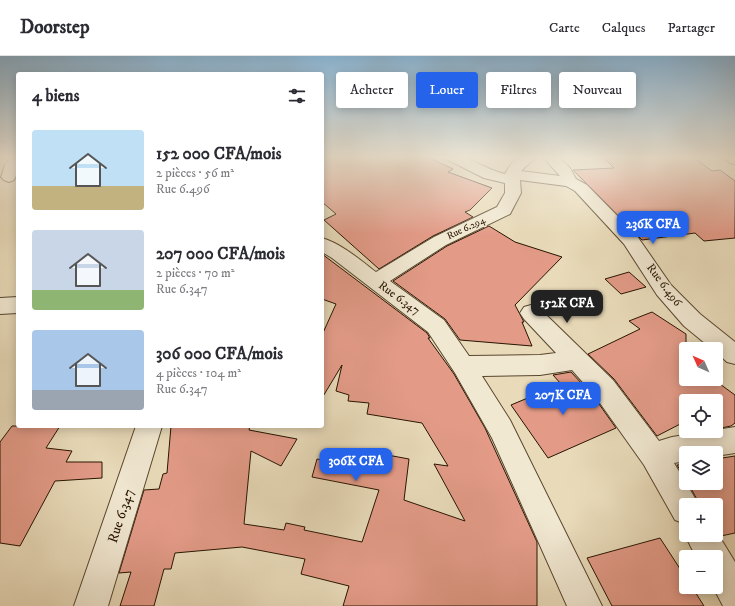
<!DOCTYPE html>
<html lang="fr">
<head>
<meta charset="utf-8">
<style>
  :root { --surface:#fff; --page:#f2f2f3; --text:#2b2b33; --muted:#7c7c81; --line:#e1e1e2; --accent:#2563eb }
  body { margin:0; font-family:"IM FELL DW Pica",serif; background:var(--page); color:var(--text); height:100vh; display:flex; flex-direction:column; font-size:15px; white-space:nowrap }
  * { box-sizing:border-box; margin:0 }
  p { font-size:13px; color:var(--muted) }
  .icon { flex:none; width:22px; height:22px; fill:none; stroke:currentColor; stroke-width:2; stroke-linecap:round; stroke-linejoin:round }
  .map { position:relative; flex:1; overflow:hidden }
  .details { position:absolute; left:16px; top:16px; width:308px; height:356px; display:flex; flex-direction:column; background:var(--surface); border-radius:4px; box-shadow:0 2px 10px #0003 }
  .details>* { flex:none }
  .top-card { position:absolute; left:336px; top:16px; width:339px; height:36px; display:flex; gap:8px }
  .needle { width:26px; rotate:315deg }
  .fabs { position:absolute; left:679px; top:286px; display:grid; gap:8px }
  .fabs a { display:grid; place-items:center; width:44px; height:44px; border-radius:4px; background:var(--surface); box-shadow:0 2px 10px #0003; font-size:20px }
  .price { position:absolute; translate:-50% -34px; padding:0 9px; border-radius:8px; background:var(--accent); color:#fff; font-size:13px; line-height:26px; filter:drop-shadow(0 1px 2px #0008) }
  .price::after { content:''; position:absolute; left:50%; top:24px; width:12px; height:9px; margin-left:-6px; background:inherit; clip-path:polygon(0 0,100% 0,50% 100%) }
  .price.on { background:#222; color:#fff }
  ul { padding:0; list-style:none }
  li { display:flex; align-items:center; gap:12px; height:100px; padding:0 16px }
  li span { display:grid; place-items:center; flex:none; width:112px; height:80px; border-radius:4px; color:#555 }
  li>.icon { margin-inline-start:auto }
  span .icon { width:48px; height:48px; fill:#fffc; stroke-width:1 }
  li b { font-size:17px }
  h2 { display:flex; justify-content:space-between; align-items:center; height:48px; padding:0 16px; font-size:17px }
  .pill { padding:0 14px; border-radius:4px; background:var(--surface); box-shadow:0 2px 10px #0003; font-size:14px; line-height:36px }
  .pill.on { background:var(--accent); color:#fff }
  header { display:flex; align-items:center; gap:24px; box-sizing:border-box; height:56px; padding:0 20px; background:var(--surface); border-bottom:1px solid var(--line) }
  header strong { font-size:19px }
  nav { display:flex; gap:22px; margin-inline-start:auto; font-size:14px }
  .map>svg:first-child { display:block }
  .building { fill:#e39b88; stroke:#271400 }
  .lines { fill:none; stroke-linecap:round; stroke-linejoin:round }
  .street-casing { stroke:#58462e; stroke-width:2 }
  .secondary-casing { stroke:#271400; stroke-width:2 }
  .street { fill:#f1e8d2; fill-rule:evenodd }
  .secondary { fill:#f1e8d2; fill-rule:evenodd }
  .labels { text-anchor:middle; dominant-baseline:central; stroke-width:3; stroke-linejoin:round; paint-order:stroke }
  .far-street-label { font-size:10px; fill:#271400; stroke:#f1e8d2 }
  .street-label { font-size:12px; fill:#271400; stroke:#f1e8d2 }
  .near-street-label { font-size:14px; fill:#271400; stroke:#f1e8d2 }
</style>
</head>
<body>
<header>
<strong>Doorstep</strong>
<nav><a>Carte</a><a>Calques</a><a>Partager</a></nav>
</header>
<div class="map">
<svg width="735" height="550" viewBox="0 0 735 550">
  <rect width="100%" height="100%" fill="#e9dbba"/>
  <filter id="stains"><feTurbulence type="fractalNoise" baseFrequency=".005" numOctaves="4"/><feColorMatrix values="0 0 0 0 .2 0 0 0 0 .09 0 0 0 0 .02 0 0 0 .5 -.17"/></filter>
  <radialGradient id="worn" r=".72"><stop offset=".6" stop-color="#630" stop-opacity="0"/><stop offset="1" stop-color="#630" stop-opacity=".3"/></radialGradient>
  <path class="building" d="M322,101H427L453,113L448,116L492,132L470,154L465,156L473,161L433,180L379,213L324,164L336,158L322,146Z
    M603,101H693L712,115L720,114L735,125V182L704,185L695,177L642,184L573,114L614,112Z
    M489,170L515,186L562,201L515,249L524,266H522L532,290L460,284L445,263L393,225L447,190Z
    M322,198L427,277L430,282H428L454,318L485,372L537,486V550H343L349,530L301,518L305,503L242,491L175,497L171,513H164L154,550H120L131,516L119,517L144,434L159,433L163,418L167,417L171,370H250L249,374L297,383L281,410L251,395L244,468L284,474L286,467L305,471L304,474L362,486L379,434L312,421L317,403L352,409L355,393L409,403L404,444L465,465L434,408L448,410L422,367L367,358L369,347L348,345L349,339L336,335L342,309L322,342V279L336,248L322,243Z
    M629,216L646,231L621,238L605,223Z
    M652,256L686,278V323H713L735,339V367L731,370L721,372L716,368V345H686V365L657,380L614,323L588,298L640,273L629,265Z
    M571,316L594,341L616,372L548,402L511,349L561,328L553,319Z
    M12,370H60L46,392L72,395L66,406H102V422L55,425L20,490L0,487V386Z
    M735,400V477L721,480L716,474V449H700L688,427H716V403Z
    M686,408V424L677,409Z
    M660,482L686,522V531H692L704,550H612L587,502Z"/>
  <g class="lines">
    <g class="street-casing">
      <path id="street" d="M11,101H18V115L14,124L9,126L4,124L1,121L5,109Z
        M446,101C470,98 482,113 505,118C514,102 518,101 536,101L521,115L560,120L543,101H558L570,112L576,123L587,129L637,180L671,229L700,258L735,286V308L727,306L716,296V293H712L684,270L657,239L624,188L575,135L566,130L520,124L521,137L510,158L446,189L390,225L444,264L469,300L540,299L556,297L524,263L520,257L524,251L531,249L538,251L613,324L659,385L672,381L735,371V397L716,400V397H686V405L674,407L699,449H686V468L675,464L644,409L595,340L572,314L540,319L482,320L510,364L602,550H567L492,382L455,317L428,276L332,202L322,196V182C342,188 360,204 376,216L434,181L497,151L505,137V127L484,122L448,104Z
        M18,241V257L0,258V242Z
        M136,370H162L108,550H74Z
        M716,475L735,506V550H723L713,531H716V501H696L685,479L686,478V479H716Z"/>
    </g>
    <g class="secondary-casing">
      <path id="secondary" d="M723,101H735V108L730,107Z"/>
    </g>
    <use href="#street" class="street"/>
    <use href="#secondary" class="secondary"/>
  </g>
  <linearGradient id="sky" x2="0" y2="1"><stop stop-color="#8ab6d6"/><stop offset="0.57" stop-color="#f5efe0"/><stop offset="1" stop-color="#f5efe0" stop-opacity="0"/></linearGradient>
  <rect width="735" height="178" fill="url(#sky)"/>
  <g class="labels">
    <g class="far-street-label">
      <text transform="translate(466 172) rotate(-25)">Rue 6.294</text>
    </g>
    <g class="street-label">
      <text transform="translate(664 229) rotate(53)">Rue 6.496</text>
      <text transform="translate(399 242) rotate(36)">Rue 6.347</text>
    </g>
    <g class="near-street-label">
      <text transform="translate(121 460) rotate(-72)">Rue 6.347</text>
    </g>
  </g>
  <rect width="100%" height="100%" filter="url(#stains)"/>
  <rect width="100%" height="100%" fill="url(#worn)"/>
</svg>
<div class="fabs">
<a><svg class="needle" viewBox="-14 -14 28 28"><path d="M0-13l5 13h-10z" fill="#e53935"/><path d="M0 13l5-13h-10z" fill="#7c7c81"/></svg></a>
<a><svg class="icon" aria-label="locate" viewBox="0 0 24 24"><circle cx="12" cy="12" r="6"/><path d="M12 2v4M12 18v4M2 12h4M18 12h4"/></svg></a>
<a><svg class="icon" aria-label="layers" viewBox="0 0 24 24"><path d="M12 4l9 5-9 5-9-5zM3 14l9 5 9-5"/></svg></a>
<a>+</a>
<a>−</a>
</div>
<b class="price" style="left:653px;top:189px">236K CFA</b>
<b class="price on" style="left:567px;top:268px">152K CFA</b>
<b class="price" style="left:563px;top:360px">207K CFA</b>
<b class="price" style="left:356px;top:426px">306K CFA</b>
<div class="top-card">
<a class="pill">Acheter</a>
<a class="pill on">Louer</a>
<a class="pill">Filtres</a>
<a class="pill">Nouveau</a>
</div>
<section class="details">
<h2>4 biens<svg class="icon" aria-label="filters" viewBox="0 0 24 24"><path d="M4 7h16M4 17h16"/><circle cx="9" cy="7" r="2"/><circle cx="15" cy="17" r="2"/></svg></h2>
<ul>
<li><span style="background:linear-gradient(#bfe0f5 70%,#c2b280 0)"><svg class="icon" aria-label="home" viewBox="0 0 24 24"><path d="M3 11l9-7 9 7M6 9v11h12V9"/></svg></span><div><b>152 000 CFA/mois</b><p>2 pièces · 56 m²</p><p>Rue 6.496</p></div></li>
<li><span style="background:linear-gradient(#c9d6e8 75%,#8fb573 0)"><svg class="icon" aria-label="home" viewBox="0 0 24 24"><path d="M3 11l9-7 9 7M6 9v11h12V9"/></svg></span><div><b>207 000 CFA/mois</b><p>2 pièces · 70 m²</p><p>Rue 6.347</p></div></li>
<li><span style="background:linear-gradient(#a9c7e8 75%,#9aa5b1 0)"><svg class="icon" aria-label="home" viewBox="0 0 24 24"><path d="M3 11l9-7 9 7M6 9v11h12V9"/></svg></span><div><b>306 000 CFA/mois</b><p>4 pièces · 104 m²</p><p>Rue 6.347</p></div></li>
</ul>
</section>
</div>
</body>
</html>
